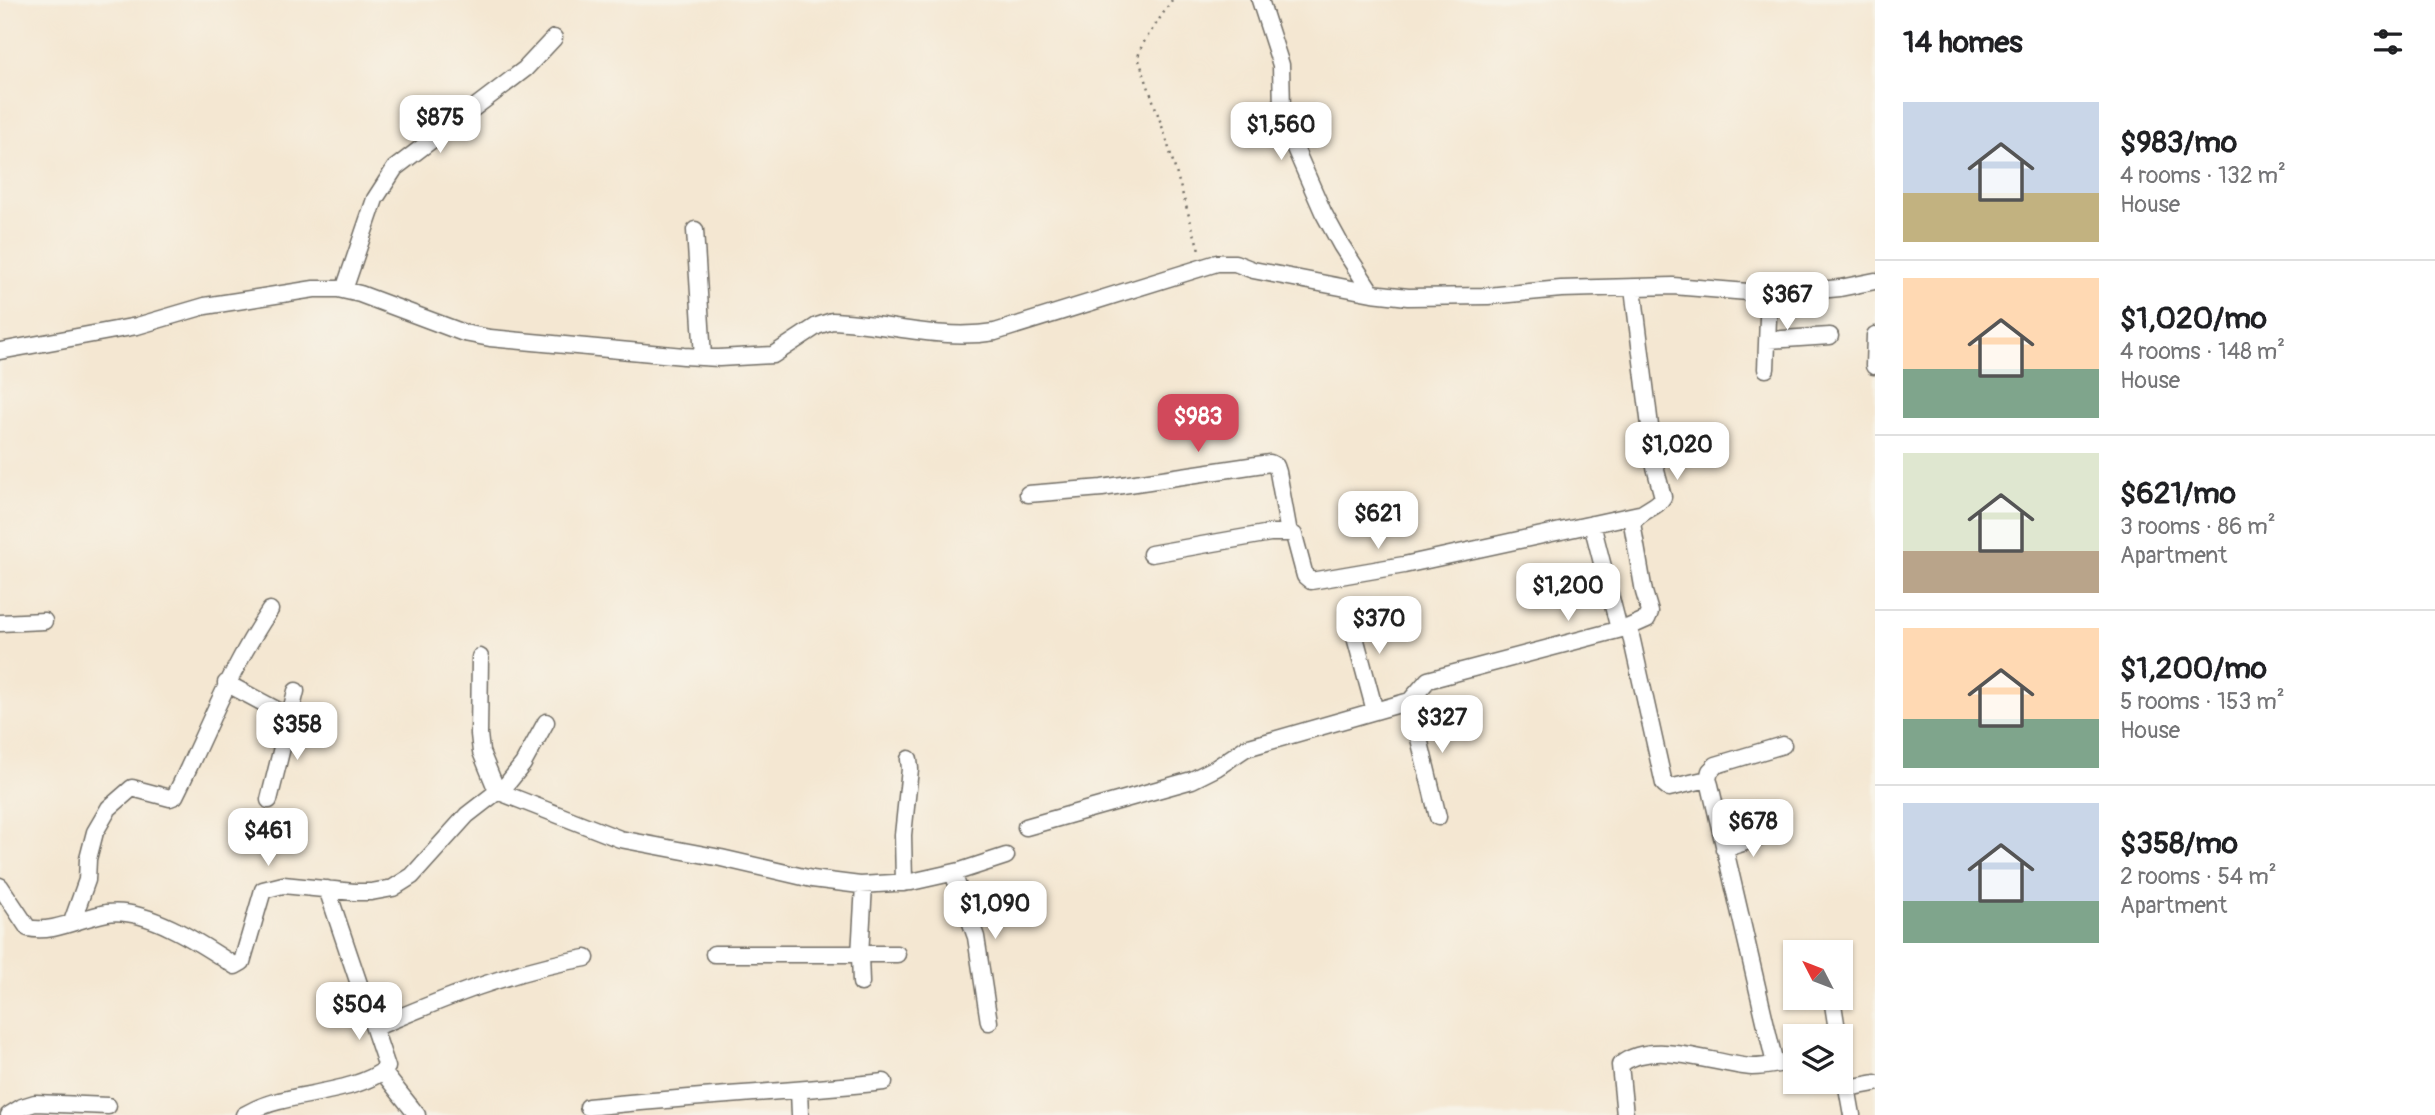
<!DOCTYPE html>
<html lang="en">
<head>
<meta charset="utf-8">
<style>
  :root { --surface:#fff; --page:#f6f6f6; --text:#202124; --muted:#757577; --line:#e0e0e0; --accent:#d1495b }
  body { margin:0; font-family:Pangolin,sans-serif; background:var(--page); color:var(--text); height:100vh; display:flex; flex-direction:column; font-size:26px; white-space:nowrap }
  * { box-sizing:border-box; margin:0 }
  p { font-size:23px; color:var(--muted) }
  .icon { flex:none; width:38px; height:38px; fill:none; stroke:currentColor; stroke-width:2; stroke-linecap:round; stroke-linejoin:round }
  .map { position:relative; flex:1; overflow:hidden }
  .sheet { display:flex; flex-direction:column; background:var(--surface); width:560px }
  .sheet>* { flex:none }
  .needle { width:46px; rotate:312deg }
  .buttons { position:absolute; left:1783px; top:940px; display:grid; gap:14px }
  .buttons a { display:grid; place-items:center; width:70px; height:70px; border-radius:0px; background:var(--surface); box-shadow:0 2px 5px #0004; font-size:35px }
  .price { position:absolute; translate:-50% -60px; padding:0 16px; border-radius:14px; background:#fff; color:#222; font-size:23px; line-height:46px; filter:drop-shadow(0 2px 4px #0008) }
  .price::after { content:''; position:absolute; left:50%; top:42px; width:21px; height:16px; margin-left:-10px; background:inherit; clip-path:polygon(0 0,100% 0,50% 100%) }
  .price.selected { background:var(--accent); color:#fff }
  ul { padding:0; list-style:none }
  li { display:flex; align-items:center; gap:21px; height:175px; padding:0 28px }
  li+li { border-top:2px solid var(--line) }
  li span { display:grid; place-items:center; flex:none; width:196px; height:140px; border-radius:0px; color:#555 }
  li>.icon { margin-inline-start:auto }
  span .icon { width:84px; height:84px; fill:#fffc; stroke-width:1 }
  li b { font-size:30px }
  h2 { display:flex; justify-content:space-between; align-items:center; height:84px; padding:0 28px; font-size:30px }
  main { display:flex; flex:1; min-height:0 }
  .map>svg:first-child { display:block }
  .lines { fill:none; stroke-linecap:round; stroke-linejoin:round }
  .street-casing { stroke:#716d65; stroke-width:19 }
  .path { stroke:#716d65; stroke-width:2.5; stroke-dasharray:2 5; stroke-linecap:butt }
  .street { stroke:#fff; stroke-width:16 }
</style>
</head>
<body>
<main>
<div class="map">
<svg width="1875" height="1115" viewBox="0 0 1875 1115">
  <rect width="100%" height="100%" fill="#f7f3e8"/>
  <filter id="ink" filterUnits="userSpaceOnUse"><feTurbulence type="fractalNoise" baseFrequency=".0143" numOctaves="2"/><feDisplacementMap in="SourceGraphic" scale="14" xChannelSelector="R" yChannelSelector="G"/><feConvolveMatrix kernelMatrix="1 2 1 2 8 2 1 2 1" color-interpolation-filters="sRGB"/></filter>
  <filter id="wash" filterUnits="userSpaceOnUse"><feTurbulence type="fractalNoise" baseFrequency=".00686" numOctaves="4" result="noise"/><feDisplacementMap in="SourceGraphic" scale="28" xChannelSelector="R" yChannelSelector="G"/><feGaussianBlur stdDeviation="1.57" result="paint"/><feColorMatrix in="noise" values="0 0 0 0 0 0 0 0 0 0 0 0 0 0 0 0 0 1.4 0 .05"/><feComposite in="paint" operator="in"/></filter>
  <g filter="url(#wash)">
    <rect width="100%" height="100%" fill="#f4e7d2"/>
  </g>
  <g filter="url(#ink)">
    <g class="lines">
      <g class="street-casing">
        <path id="street" d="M1260,0L1281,65L1282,110L1287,130L1323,212L1341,245L1372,293
          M695,230L703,357
          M344,290L375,199L395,168L525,69L554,38
          M1768,340L1830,336
          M0,351L137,326L205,306L314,289H338L360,294L464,333L490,338L684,356L719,358L773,355L817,326L832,321C887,323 939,341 995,332L1217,263H1235L1253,270L1372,293L1408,297L1488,296L1561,289L1673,286L1748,292H1797L1840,288L1875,281
          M1874,366L1875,335
          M1766,369L1769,293
          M1028,494L1102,488L1270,463L1276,466L1278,472L1289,533
          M1592,524L1619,629
          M1151,554L1270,533H1289L1294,535L1305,576L1311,581L1404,565L1639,514
          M1348,611L1375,711
          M0,623L44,621
          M1629,627L1647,619L1650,612L1644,592L1632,523C1643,508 1656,509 1663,497L1655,467L1633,288
          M480,657L479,734L481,752L497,791L620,839L721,858L812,879L860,885L911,882L960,871L1006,856
          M226,683L288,716
          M1410,701L1438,817
          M1708,779L1710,771L1716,765L1783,745
          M269,800L296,691
          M1026,827L1192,780L1216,768L1246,748L1410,701L1428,680L1629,627L1664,784L1669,788L1708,779L1710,785L1775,1064
          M1724,849L1771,834
          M953,873L976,937L989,1022
          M904,883L903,835L910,769L909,759
          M0,886L28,928C53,934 82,917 107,913C147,907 203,945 235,966L242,962L263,890L283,885L354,892H371L393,888L412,876L467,815L507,784L523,764L546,722
          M72,922L87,880L88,859L95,832L109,808L132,788L170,798L175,796C207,732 229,670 270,610
          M714,954H897
          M861,983L860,955L864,885
          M1832,998L1838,1036
          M374,1028C442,999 513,970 586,958
          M1841,1054L1852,1115
          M382,1071L417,1115
          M1848,1088L1875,1083
          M799,1091L800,1115
          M588,1107C687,1097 786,1092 884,1082
          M9,1115L22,1107L35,1103L108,1106
          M244,1115C255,1109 266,1104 279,1101C309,1093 365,1089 387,1067L327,889
          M1625,1115L1620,1065C1653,1038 1713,1064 1752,1067C1766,1067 1782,1063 1796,1061"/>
      </g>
      <path class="path" d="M1172,0L1142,45L1138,57L1165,135L1200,253"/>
      <use href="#street" class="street"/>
    </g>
  </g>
</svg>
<div class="buttons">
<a><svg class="needle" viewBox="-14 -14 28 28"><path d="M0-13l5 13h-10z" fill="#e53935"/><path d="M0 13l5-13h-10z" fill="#757577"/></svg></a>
<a><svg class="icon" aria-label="layers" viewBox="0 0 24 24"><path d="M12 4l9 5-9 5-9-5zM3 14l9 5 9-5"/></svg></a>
</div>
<b class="price" style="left:440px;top:155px">$875</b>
<b class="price" style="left:1281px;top:162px">$1,560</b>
<b class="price" style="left:1787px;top:332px">$367</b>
<b class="price selected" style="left:1198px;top:454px">$983</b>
<b class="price" style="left:1677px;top:482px">$1,020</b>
<b class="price" style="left:1378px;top:551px">$621</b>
<b class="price" style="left:1568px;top:623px">$1,200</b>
<b class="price" style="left:1379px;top:656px">$370</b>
<b class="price" style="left:1442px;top:755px">$327</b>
<b class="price" style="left:297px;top:762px">$358</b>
<b class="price" style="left:1753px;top:859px">$678</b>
<b class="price" style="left:268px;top:868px">$461</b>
<b class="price" style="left:995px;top:941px">$1,090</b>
<b class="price" style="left:359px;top:1042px">$504</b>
</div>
<section class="sheet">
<h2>14 homes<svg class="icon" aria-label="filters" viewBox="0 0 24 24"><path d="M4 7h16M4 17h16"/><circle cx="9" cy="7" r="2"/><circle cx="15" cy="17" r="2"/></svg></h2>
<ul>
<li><span style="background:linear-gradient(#c9d6e8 65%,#c2b280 0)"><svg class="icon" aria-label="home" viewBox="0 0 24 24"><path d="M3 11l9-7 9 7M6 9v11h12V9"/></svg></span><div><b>$983/mo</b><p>4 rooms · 132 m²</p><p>House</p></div></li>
<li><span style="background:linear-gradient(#ffd9b3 65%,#7fa58c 0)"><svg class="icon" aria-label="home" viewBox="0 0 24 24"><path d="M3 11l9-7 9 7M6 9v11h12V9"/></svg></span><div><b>$1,020/mo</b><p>4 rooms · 148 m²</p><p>House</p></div></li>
<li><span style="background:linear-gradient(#dfe7d0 70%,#b9a48a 0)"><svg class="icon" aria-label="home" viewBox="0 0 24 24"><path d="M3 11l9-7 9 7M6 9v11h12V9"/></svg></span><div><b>$621/mo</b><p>3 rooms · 86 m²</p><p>Apartment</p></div></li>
<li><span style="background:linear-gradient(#ffd9b3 65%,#7fa58c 0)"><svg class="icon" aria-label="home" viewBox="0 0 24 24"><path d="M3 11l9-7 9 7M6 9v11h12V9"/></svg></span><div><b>$1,200/mo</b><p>5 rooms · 153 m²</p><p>House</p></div></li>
<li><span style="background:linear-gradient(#c9d6e8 70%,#7fa58c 0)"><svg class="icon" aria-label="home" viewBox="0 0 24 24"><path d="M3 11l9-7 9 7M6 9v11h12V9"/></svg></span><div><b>$358/mo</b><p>2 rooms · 54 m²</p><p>Apartment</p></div></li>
</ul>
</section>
</main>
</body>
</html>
